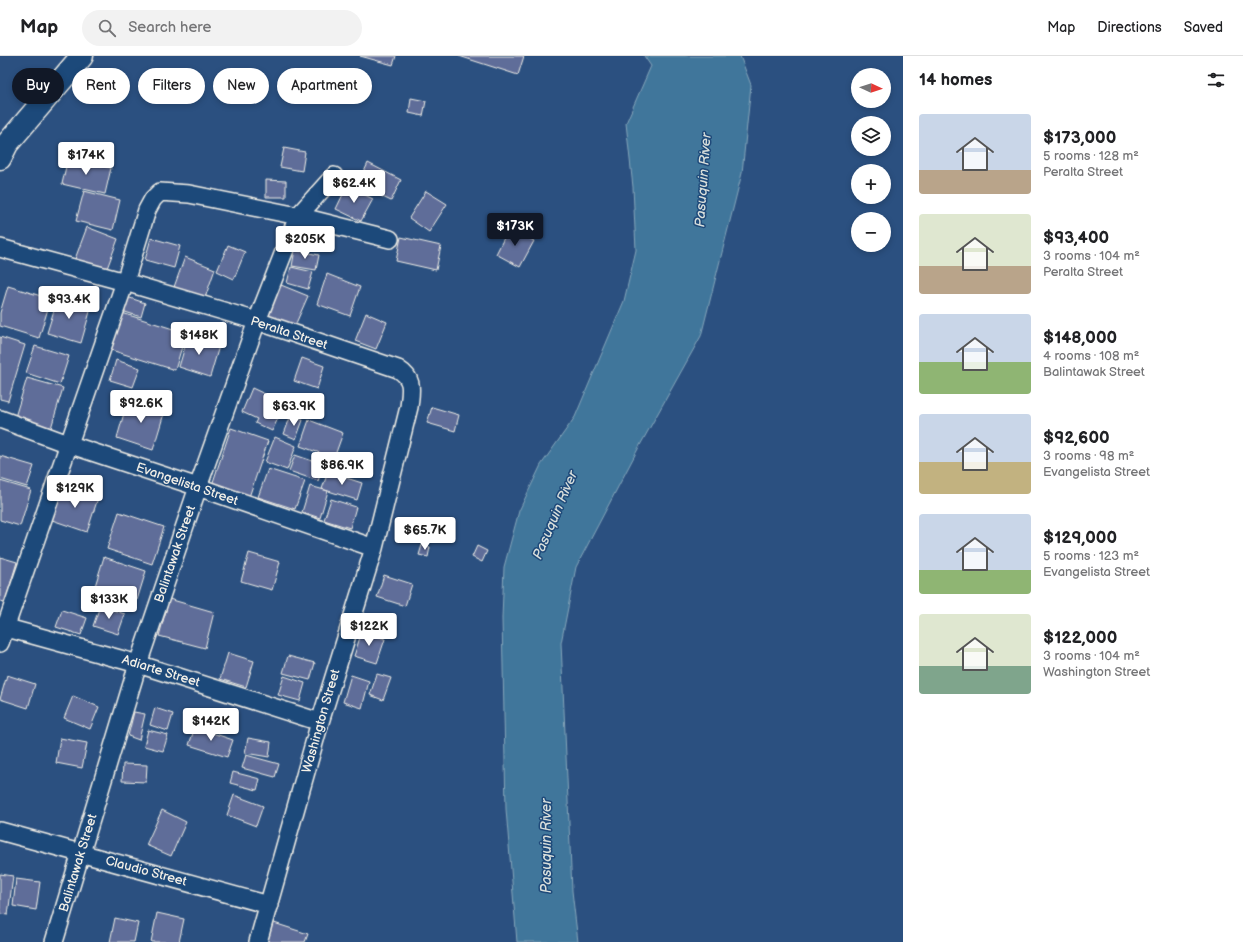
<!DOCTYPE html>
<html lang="en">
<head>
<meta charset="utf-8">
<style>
  :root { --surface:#fff; --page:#f2f2f2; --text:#202124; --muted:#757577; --line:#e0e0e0; --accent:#111827 }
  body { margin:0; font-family:"Balsamiq Sans",sans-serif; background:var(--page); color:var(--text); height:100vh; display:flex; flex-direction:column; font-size:15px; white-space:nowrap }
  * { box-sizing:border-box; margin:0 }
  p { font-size:13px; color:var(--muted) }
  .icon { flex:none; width:22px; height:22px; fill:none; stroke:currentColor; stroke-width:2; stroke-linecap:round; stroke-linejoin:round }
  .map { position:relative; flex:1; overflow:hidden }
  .panel { display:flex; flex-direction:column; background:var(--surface); width:340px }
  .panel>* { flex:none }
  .guide { position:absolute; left:12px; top:12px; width:380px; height:36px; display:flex; gap:8px }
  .needle { width:26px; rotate:93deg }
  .fabs { position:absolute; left:851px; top:12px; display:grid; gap:8px }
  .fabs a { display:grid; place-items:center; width:40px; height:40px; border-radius:50%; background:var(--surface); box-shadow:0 2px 6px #0003; font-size:20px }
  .price { position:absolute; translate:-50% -34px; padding:0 9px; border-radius:4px; background:#fff; color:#222; font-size:13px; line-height:26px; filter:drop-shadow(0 1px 2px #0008) }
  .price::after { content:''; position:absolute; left:50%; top:24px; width:12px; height:9px; margin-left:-6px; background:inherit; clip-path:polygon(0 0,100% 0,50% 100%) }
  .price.on { background:var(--accent); color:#fff }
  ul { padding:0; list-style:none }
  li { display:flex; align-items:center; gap:12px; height:100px; padding:0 16px }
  li span { display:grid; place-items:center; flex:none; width:112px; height:80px; border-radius:4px; color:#555 }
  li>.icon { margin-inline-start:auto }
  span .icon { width:48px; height:48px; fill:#fffc; stroke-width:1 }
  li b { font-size:17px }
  h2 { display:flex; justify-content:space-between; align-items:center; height:48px; padding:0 16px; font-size:17px }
  .tag { padding:0 14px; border-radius:18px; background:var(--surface); box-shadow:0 2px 6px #0003; font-size:14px; line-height:36px }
  .tag.on { background:var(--accent); color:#fff }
  header { display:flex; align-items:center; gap:24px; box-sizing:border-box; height:56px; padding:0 20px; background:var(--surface); border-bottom:1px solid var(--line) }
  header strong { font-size:19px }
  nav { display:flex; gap:22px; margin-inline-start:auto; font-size:14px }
  .search { width:280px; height:36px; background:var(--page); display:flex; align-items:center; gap:10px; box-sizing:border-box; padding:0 14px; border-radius:22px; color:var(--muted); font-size:15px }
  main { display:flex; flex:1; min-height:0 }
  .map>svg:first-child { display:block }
  .water { fill:#3f769b; stroke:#87a7ba }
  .building { fill:#5e6d99; stroke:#f4f1e8 }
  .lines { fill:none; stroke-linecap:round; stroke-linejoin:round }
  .street-casing { stroke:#f4f1e8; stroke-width:20 }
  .primary-casing { stroke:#f4f1e8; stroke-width:25 }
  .street { stroke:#1f4a7a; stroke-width:17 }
  .primary { stroke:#1f4a7a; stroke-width:22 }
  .labels { text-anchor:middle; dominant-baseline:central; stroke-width:3; stroke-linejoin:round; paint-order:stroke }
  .street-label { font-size:13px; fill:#f4f1e8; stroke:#1f4a7a }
  .water-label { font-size:14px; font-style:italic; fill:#d9dfdc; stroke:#1f4a7a }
</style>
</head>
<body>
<header>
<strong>Map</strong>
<div class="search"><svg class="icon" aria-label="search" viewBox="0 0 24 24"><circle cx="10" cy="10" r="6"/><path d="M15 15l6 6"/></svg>Search here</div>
<nav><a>Map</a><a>Directions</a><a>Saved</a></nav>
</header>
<main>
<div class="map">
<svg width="903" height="886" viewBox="0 0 903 886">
  <rect width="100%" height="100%" fill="#2b5080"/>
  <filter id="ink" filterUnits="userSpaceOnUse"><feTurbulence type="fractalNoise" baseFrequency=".025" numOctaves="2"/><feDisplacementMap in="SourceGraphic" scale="8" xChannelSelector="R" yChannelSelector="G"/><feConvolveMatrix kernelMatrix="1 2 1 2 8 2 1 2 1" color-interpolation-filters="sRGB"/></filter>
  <g filter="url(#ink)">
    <path class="water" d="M644,0H740L751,29L742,117L701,280L639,391L576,511L561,587L572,835L578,886H517L506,753L502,562L504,511L519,455L541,409L575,361L624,245L636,194L633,131L626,67L651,10Z"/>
    <path class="building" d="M360,0H396L393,9Z
      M459,0H524L518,19Z
      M411,42L426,45L423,60L409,57Z
      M284,92L305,96L302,115L280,111Z
      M68,102L111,112L105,138L62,128Z
      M368,107L401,124L391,145L358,129Z
      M266,124L286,125V141H266Z
      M347,130L373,143L361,165L336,153Z
      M84,135L120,144L113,174L76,165Z
      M426,135L447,148L429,176L409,162Z
      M87,171L118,183L106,215L75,203Z
      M509,172L534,185L520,211L496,198Z
      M401,181L441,190L436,214L396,205Z
      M151,182L180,190L174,212L145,204Z
      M228,189L245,196L234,223L217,215Z
      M295,194L319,199L316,214L292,210Z
      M185,201L215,213L205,242L174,231Z
      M291,211L313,216L308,233L287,227Z
      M327,218L360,231L350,260L317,248Z
      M281,229L308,240L293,274L267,263Z
      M8,230L51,243L39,282L0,270V257Z
      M58,241L91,252L81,287L47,277Z
      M127,241L145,247L141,261L122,255Z
      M122,257L186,277L175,314L111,294Z
      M366,257L387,266L376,293L355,285Z
      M188,280L219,290L210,321L179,311Z
      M0,281L25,289L8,345L0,343Z
      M35,290L69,300L60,328L26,317Z
      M302,302L324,310L317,333L294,325Z
      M116,304L140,312L133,331L110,324Z
      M27,322L63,332L51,372L15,361Z
      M252,332L269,340L267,347L282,354L272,375L255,367L257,363L242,356Z
      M128,343L165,354L153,394L117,382Z
      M432,351L459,359L455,375L427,367Z
      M291,359L303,364L296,383L284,378Z
      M309,364L343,377L334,402L300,390Z
      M231,372L268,385L249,441L212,429Z
      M275,381L296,390L287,414L265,406Z
      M295,399L324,409L318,425L289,415Z
      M0,400L34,410L27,431L0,423Z
      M268,413L305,425L295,453L258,441Z
      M328,416L362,427L357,444L322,433Z
      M0,425L31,434L20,470L0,464Z
      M64,430L98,442L87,476L52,464Z
      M310,430L328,435L320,462L302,456Z
      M331,443L356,451L350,472L324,464Z
      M119,456L164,471L152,508L107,493Z
      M422,489L430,491L428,501L419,499Z
      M477,490L487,495L482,506L472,501Z
      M249,497L280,506L272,534L241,525Z
      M0,501L17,506L5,546L0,545Z
      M104,501L146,515L137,544L95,530Z
      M384,519L412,528L405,550L377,541Z
      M169,543L214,556L205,592L159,580Z
      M100,550L125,558L118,578L93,570Z
      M62,554L87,562L81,579L56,571Z
      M362,575L385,583L377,607L354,600Z
      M228,597L254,605L246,631L220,623Z
      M288,600L315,607L310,624L283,617Z
      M377,618L391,622L383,644L370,639Z
      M7,619L35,628L28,652L0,643Z
      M351,619L369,625L362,652L343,646Z
      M284,620L305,627L300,645L278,639Z
      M73,640L99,651L90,673L64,662Z
      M155,652L173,658L168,675L150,669Z
      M134,656L145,658L139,684L128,680Z
      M195,671L233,684L227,701L189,689Z
      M148,674L168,679L163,695L144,690Z
      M60,682L87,687L82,712L56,707Z
      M248,682L271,686L269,701L245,697Z
      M246,699L279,708L275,721L242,712Z
      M123,708L147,709L146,726L122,725Z
      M233,716L260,723L257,734L230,727Z
      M234,739L263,750L256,770L227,759Z
      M162,754L186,766L171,800L146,789Z
      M0,818L13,820L8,859L0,858Z
      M16,823L40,826L36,854L13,850Z
      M157,857L184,863L179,886H151Z
      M115,862L138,867L134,886H110Z
      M271,866L308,878L305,886H265Z"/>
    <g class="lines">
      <g class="street-casing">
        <path id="street" d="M0,192L125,226L257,265L398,313C414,323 411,333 409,351L374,492L320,666L258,886
          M0,363L68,388L198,431L374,492
          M0,570L138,608L320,666
          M0,587L125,226L147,154L153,143L160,136L189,138L298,160L390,183
          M0,775L269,849
          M54,886L138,608L198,431L257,265L298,160L334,120"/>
      </g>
      <g class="primary-casing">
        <path id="primary" d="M0,102L7,88L82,0"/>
      </g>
      <use href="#street" class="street"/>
      <use href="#primary" class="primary"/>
    </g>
  </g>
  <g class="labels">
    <g class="street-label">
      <text transform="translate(289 277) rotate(18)">Peralta Street</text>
      <text transform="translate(187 428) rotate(19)">Evangelista Street</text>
      <text transform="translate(175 498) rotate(-71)">Balintawak Street</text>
      <text transform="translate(161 615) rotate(17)">Adiarte Street</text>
      <text transform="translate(321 665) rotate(-74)">Washington Street</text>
      <text transform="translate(78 807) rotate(-73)">Balintawak Street</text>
      <text transform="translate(146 815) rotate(15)">Claudio Street</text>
    </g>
    <g class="water-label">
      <text transform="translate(703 124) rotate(-86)">Pasuquin River</text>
      <text transform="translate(555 459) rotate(-67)">Pasuquin River</text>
      <text transform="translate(546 790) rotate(-90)">Pasuquin River</text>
    </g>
  </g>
</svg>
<div class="fabs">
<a><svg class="needle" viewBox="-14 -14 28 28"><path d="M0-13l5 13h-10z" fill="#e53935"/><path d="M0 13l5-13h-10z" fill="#757577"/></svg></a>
<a><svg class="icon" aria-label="layers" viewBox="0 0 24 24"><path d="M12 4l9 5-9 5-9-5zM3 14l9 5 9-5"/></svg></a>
<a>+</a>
<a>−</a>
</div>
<b class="price" style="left:86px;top:120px">$174K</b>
<b class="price" style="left:354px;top:148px">$62.4K</b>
<b class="price on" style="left:515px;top:191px">$173K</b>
<b class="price" style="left:305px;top:204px">$205K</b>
<b class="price" style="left:69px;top:264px">$93.4K</b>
<b class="price" style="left:199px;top:300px">$148K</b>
<b class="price" style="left:141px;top:368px">$92.6K</b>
<b class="price" style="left:294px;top:371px">$63.9K</b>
<b class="price" style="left:342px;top:430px">$86.9K</b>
<b class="price" style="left:75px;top:453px">$129K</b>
<b class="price" style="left:425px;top:495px">$65.7K</b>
<b class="price" style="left:109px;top:564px">$133K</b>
<b class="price" style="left:369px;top:591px">$122K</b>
<b class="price" style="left:211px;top:686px">$142K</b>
<div class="guide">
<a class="tag on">Buy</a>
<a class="tag">Rent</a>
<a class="tag">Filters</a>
<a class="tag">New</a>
<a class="tag">Apartment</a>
</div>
</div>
<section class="panel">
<h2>14 homes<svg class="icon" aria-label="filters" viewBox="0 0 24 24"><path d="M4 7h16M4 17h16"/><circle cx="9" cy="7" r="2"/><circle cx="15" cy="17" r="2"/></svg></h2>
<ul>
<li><span style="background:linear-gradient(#c9d6e8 70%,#b9a48a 0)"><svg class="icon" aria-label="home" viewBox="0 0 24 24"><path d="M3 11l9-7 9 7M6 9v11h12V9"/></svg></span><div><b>$173,000</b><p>5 rooms · 128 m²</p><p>Peralta Street</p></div></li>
<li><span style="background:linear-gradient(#dfe7d0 65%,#b9a48a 0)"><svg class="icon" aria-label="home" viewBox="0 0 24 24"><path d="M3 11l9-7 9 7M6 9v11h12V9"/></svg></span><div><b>$93,400</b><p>3 rooms · 104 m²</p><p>Peralta Street</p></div></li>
<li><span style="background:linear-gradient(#c9d6e8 60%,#8fb573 0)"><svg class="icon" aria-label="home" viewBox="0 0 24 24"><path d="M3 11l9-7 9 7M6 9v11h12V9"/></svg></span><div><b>$148,000</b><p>4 rooms · 108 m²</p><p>Balintawak Street</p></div></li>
<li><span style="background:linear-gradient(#c9d6e8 60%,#c2b280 0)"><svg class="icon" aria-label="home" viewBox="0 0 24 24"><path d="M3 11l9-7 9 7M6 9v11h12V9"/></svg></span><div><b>$92,600</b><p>3 rooms · 98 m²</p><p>Evangelista Street</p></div></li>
<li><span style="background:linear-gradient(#c9d6e8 70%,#8fb573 0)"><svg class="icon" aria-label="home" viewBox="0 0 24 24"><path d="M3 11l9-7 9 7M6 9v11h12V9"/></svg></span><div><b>$129,000</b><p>5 rooms · 123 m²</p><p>Evangelista Street</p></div></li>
<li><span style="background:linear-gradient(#dfe7d0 65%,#7fa58c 0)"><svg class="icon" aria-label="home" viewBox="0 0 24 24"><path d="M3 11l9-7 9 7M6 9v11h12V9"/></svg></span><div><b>$122,000</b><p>3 rooms · 104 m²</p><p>Washington Street</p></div></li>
</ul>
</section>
</main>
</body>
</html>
